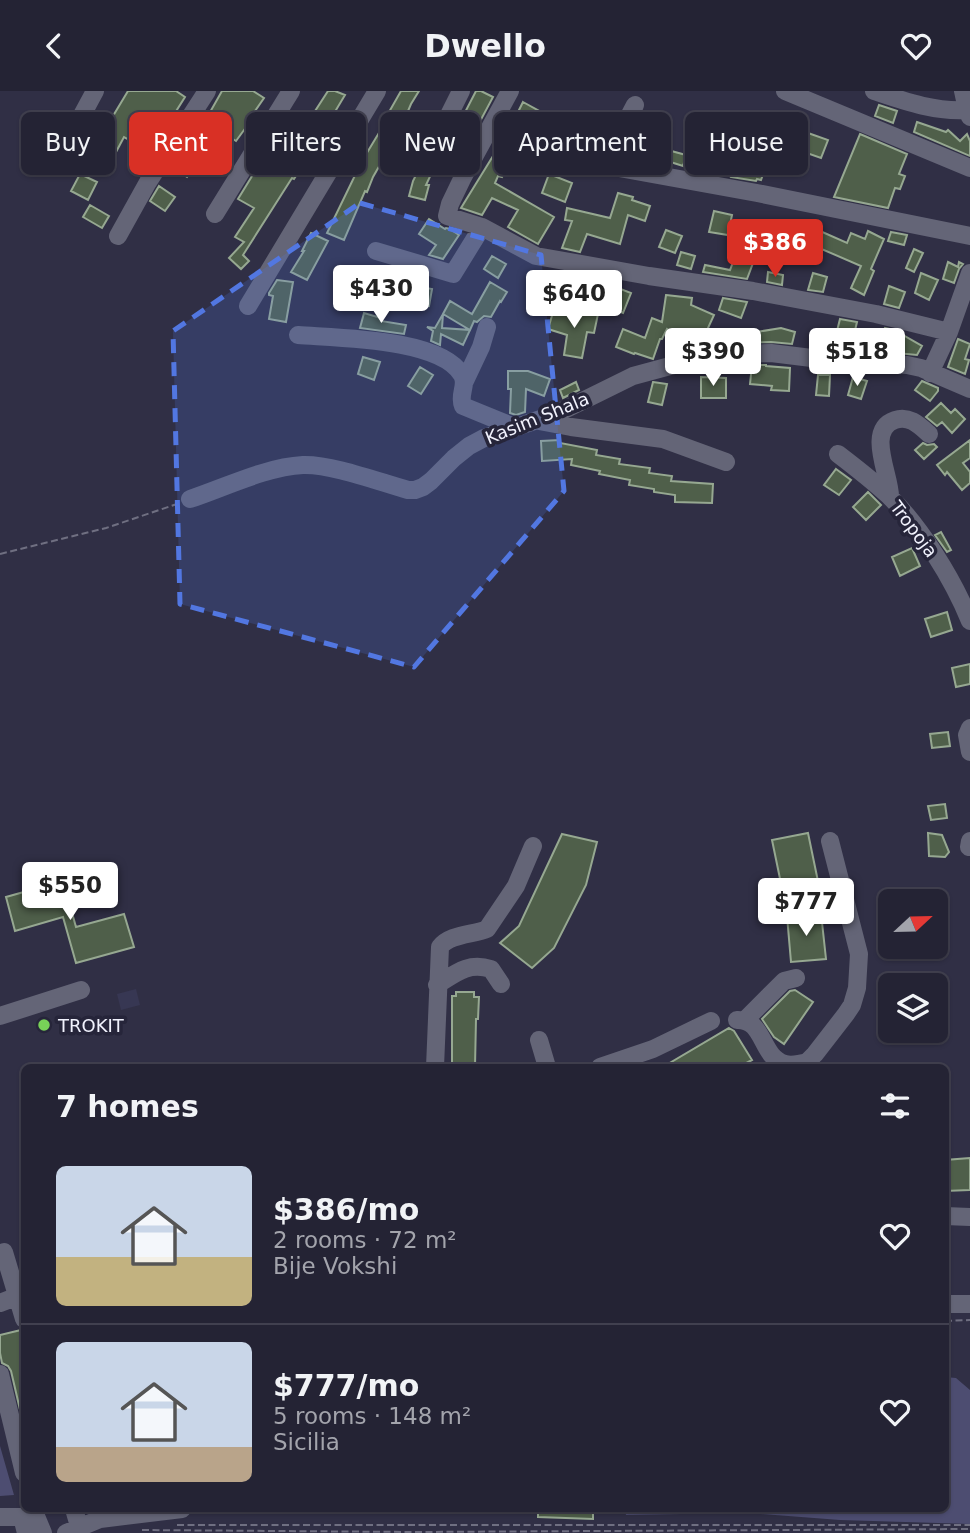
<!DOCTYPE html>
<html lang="en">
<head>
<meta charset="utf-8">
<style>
  :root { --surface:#242334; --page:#2c2b3c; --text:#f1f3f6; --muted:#a3a4ac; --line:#41404f; --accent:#d93025 }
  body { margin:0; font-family:"DejaVu Sans",sans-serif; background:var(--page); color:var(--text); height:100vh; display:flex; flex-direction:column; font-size:26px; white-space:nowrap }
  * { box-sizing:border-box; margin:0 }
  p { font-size:23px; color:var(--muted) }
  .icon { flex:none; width:38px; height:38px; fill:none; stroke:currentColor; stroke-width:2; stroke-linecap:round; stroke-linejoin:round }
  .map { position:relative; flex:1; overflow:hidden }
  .panel { position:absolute; left:21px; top:973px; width:928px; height:448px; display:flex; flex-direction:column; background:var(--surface); border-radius:10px; box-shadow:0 2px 5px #0004,0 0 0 2px var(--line) }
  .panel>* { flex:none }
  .guide { position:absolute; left:21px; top:21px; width:929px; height:63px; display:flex; gap:14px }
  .needle { width:46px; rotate:68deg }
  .fabs { position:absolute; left:878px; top:798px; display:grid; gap:14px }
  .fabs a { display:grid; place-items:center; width:70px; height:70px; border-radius:10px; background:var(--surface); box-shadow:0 2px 5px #0004,0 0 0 2px var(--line); font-size:35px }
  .price { position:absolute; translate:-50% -60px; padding:0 16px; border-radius:7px; background:#fff; color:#222; font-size:23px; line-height:46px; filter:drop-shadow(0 2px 4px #0008) }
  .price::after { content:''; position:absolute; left:50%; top:42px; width:21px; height:16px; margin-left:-10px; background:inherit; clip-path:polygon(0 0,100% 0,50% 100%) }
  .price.selected { background:var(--accent); color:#fff }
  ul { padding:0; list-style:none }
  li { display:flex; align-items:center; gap:21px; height:175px; padding:0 35px }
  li+li { border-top:2px solid var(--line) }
  li span { display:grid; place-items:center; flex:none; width:196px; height:140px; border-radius:10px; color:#555 }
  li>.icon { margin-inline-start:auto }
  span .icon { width:84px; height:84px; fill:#fffc; stroke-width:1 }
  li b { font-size:30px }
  h2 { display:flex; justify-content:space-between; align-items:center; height:84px; padding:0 35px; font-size:30px }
  .chip { padding:0 24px; border-radius:10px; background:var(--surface); box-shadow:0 2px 5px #0004,0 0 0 2px var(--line); font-size:24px; line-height:63px }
  .chip.selected { background:var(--accent); color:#fff }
  header { display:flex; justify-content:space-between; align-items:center; height:91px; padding:0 35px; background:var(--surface); font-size:32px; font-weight:600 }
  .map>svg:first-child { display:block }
  .built { fill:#373753 }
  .green { fill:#4d4d71 }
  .building { fill:#4f5f4a; stroke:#96a891; stroke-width:2 }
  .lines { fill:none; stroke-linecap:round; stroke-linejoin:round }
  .path { stroke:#6f6f81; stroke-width:2; stroke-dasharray:7 3.5; stroke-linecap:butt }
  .minor { stroke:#646577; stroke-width:18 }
  .marked { fill:#5277e1; fill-opacity:0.2; stroke:#5277e1; stroke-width:5; stroke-dasharray:14 9; stroke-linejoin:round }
  .poi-dot { fill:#78d158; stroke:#26253a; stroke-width:2.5 }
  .labels { text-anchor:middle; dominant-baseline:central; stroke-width:7; stroke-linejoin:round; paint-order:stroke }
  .street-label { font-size:18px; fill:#f1f2fd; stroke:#26253a }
  .poi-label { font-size:18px; fill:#f1f2fd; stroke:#26253a; text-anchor:start }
</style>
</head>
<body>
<header><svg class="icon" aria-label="back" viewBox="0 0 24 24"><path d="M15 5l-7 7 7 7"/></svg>Dwello<svg class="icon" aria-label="heart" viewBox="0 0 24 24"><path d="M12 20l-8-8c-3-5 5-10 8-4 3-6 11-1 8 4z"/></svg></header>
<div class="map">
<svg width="970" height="1442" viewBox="0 0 970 1442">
  <rect width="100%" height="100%" fill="#302f45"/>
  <path class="built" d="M136,898L140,914L121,919L117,903Z"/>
  <path class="green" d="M945,1286L956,1287L970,1299V1433L840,1429L722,1420L682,1423L626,1424L625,1418H945Z
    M0,1355L14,1404L0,1405Z"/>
  <path class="building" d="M128,0H176L185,6L173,25L167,21L144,57L124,46L116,61L98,50Z
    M222,0H253L264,7L253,23L255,24L236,50L219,39L206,58L192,48L205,30Z
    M328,0H335L345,4L303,74L294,88L292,87L243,164L249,170L241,178L229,167L244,151L235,146L254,117L238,108L290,23L306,34Z
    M401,0H419L411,13L402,34L425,46L416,63L393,51L373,86L367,101L365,100L344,149L327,142L362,70L391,22L389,21Z
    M476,0H481L493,6L459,70L444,62Z
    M523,11L541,21L536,30L531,32L528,37L514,29Z
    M879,14L897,20L893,32L875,25Z
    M756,21L778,31L771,47L749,38Z
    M46,26L61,35L49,56L34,47Z
    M917,31L946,41L948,39L960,50L967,43L970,50V65L914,41Z
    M808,42L828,49L821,67L801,60Z
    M860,43L907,63L899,83L905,85L900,98L895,97L888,117L834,106Z
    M501,52L517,60L502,86L498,85L495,92L554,126L538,153L508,136L518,119L492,107L482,124L461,117Z
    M627,53L647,62L643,70L621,65Z
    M664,58L686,64L683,75L661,68Z
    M181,65L195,76L187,86L173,76Z
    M738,66L766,75L761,89L757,88L756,90L731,86Z
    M422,72L434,77L426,94H429L425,109L409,105L413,90Z
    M80,83L97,91L88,109L71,100Z
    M549,83L572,92L565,111L542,102Z
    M159,95L175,106L165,120L150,110Z
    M618,102L633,106L632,109L650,115L645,130L628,124L620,153L587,143L580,161L562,157L572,130L565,129L567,117L610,127Z
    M90,114L109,125L102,137L83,126Z
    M714,120L732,124L728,144L709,141Z
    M429,128L445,138L446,137L450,138L459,144L443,168L429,164L436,154L419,143Z
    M776,135L787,137L782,154L773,152Z
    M811,136L847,152L851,142L865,148L868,140L884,148L871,178L874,180L864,204L851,197L861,175L817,156L814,163L802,157Z
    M666,139L682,145L675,162L659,156Z
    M891,141L907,144L904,154L888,150Z
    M311,142L328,150L307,189L291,181L304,160H302Z
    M914,158L923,162L914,181L906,177Z
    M681,161L695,165L691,178L677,174Z
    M492,165L506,173L498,187L484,178Z
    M735,166L753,172L747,188L703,181L705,174L730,179Z
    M948,171L958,176L959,171L963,173L959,178L954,192L943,188Z
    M768,181L783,184L782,194L767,191Z
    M813,182L827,186L823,201L808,199Z
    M921,182L938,189L929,209L915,202Z
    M366,183L380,186V189L432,198L429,215L405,210V208L381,203L382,202L363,197Z
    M277,189L293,191L286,231L269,228L273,205L269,204V202Z
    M600,190L631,202L623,222L604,214L608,205L597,201Z
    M490,191L507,201L501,211L500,210L491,226L484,225L477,231L474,230L470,239L443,223L450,210L472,223Z
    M889,195L905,201L899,217L884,213Z
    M666,204L692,207L691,214L714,224L702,250L781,237L795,241L792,253L771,251L733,252L701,258L667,238L662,248H660L653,268L635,262L634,263L616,256L623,238L645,247L652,227L662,231Z
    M723,207L747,211L741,227L719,219Z
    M554,218L580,225L581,220L598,223L594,242L587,241L582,267L564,264L567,244L548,238Z
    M364,222L381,227V230L406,234L404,243L360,237Z
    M443,223L442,237L470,239L463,254L441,243L440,254L431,250L433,240L427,236L435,237Z
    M840,228L857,231L852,252L835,248Z
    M885,237L894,239L922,255L917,264L886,261L876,256Z
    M814,245L831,249L829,258L811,255Z
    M958,248L970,253L965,268L969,269L965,283L948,276Z
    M363,266L380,271L374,289L358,283Z
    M752,274H766V275L790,277L789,300L771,299L772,295L750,293Z
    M420,276L433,284L421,303L408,295Z
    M508,280H528L550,288L544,305L526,298L525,321L516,324L510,322L511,298H508Z
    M818,284H830L829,305L816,304Z
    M701,286L726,287V307H701Z
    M853,286L867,290L861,308L848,304Z
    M922,290L938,297V300L930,310L915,299Z
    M576,291L579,299L563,307L560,299Z
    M653,291L667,293L662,314L648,311Z
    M941,312L951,322L955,318L965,328L952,342L942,331L937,335L926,326Z
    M560,349V352L597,359L596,364L620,368L619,373L650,377L649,382L672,385L671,390L713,393L712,412L675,411V404L654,401V398L629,394L630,389L599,383L600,380L571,374L572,368L542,370L541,350Z
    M970,349V367L963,372L970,381V392L962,399L947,381L945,384L937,374Z
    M923,352L927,354L934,353L937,356L924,368L915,359Z
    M836,378L851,389L839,404L824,394Z
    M868,401L881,414L866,429L853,416Z
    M941,441L951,459L947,461L935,444Z
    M912,457L920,475L900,485L892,466Z
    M947,521L952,539L931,546L925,528Z
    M970,573V593L956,596L952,577Z
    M948,641L950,655L932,657L930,643Z
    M945,713L947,727L931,729L928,715Z
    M808,742L820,800L784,807L772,749Z
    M928,742L942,744L949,761L945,766L929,765Z
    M562,743L597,751L586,794L554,857L532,877L500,852L519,835Z
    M63,790L76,836L124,823L134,856L76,872L63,826L15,840L6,806Z
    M821,822L826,868L791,871L787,825Z
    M795,899L813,911L784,953L774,946L762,928L790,900Z
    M456,901H474V906H479L478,928H476L475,976H452V905H456Z
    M729,937L734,940L752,969L739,976H663Z
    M970,1067V1099L945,1100V1069Z
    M21,1239L24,1253V1336L11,1280L8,1275L2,1272L0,1262V1244Z
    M538,1418H593V1428L538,1426Z"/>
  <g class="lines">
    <path class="path" d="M0,463L106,437L177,413
      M945,1230L970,1229
      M177,1434H970
      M142,1439L413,1441L970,1438"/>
    <path class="minor" d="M510,0L462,88L450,113L447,125L482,136L536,165L649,185L753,200L876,223L949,241
      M785,0L970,77
      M874,0C904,10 934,21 967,19
      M963,0L967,19L970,26
      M448,26L461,0
      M538,41L590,68L619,77L757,102L970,145
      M604,73L635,14
      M54,76L95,0
      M215,123L291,0
      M118,145L148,91L207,0
      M376,160L453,183L482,136
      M248,215L377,0
      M298,244C336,247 441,247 462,284C468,294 458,304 463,315L514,336
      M930,282L949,241L970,182
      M464,292L481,256L487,236
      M539,330L571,336L663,348L726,371
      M838,363C855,376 872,389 888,404C920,435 953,488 970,530
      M890,406C891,386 865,339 895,329C909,324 919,334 929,343
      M190,408C226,396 266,376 303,374C332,373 379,391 408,399H415L423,396L431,390L454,367L469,355L484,347L558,322L633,285L670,275L733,263L771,262L828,269L907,274L921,277L970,298
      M970,637L967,644L970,661
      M969,756L970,750
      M437,894C456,882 468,871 491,878L501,893
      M0,925L81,899
      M737,929C765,928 760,966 785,973C792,975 800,973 808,971
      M745,929L784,890L796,887
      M539,949L547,976
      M435,976L440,856C450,843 472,844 487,838L516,795L533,755
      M600,976L653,958L711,930
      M802,976L815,963L846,923L852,914L857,897L859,863L830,750
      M945,1125L970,1126
      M4,1161L24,1228
      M0,1212L18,1205
      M945,1213H970
      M0,1283L24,1382
      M33,1418L43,1442
      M74,1418L81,1442
      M0,1426H22L26,1442
      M66,1442L100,1428L182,1418"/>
  </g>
  <path class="marked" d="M360,112L541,164L564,400L414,576L180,513L173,240Z"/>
  <circle class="poi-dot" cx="44" cy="934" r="7"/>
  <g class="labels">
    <g class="street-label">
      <text transform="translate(537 327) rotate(-22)">Kasim Shala</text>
      <text transform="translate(914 438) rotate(53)">Tropoja</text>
    </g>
    <g class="poi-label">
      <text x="58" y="934">TROKIT</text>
    </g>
  </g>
</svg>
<div class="fabs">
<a><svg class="needle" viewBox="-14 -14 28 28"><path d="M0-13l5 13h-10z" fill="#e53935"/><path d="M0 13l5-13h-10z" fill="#a3a4ac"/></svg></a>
<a><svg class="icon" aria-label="layers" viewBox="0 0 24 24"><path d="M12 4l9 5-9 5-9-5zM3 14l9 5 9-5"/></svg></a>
</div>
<b class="price selected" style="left:775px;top:188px">$386</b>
<b class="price" style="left:381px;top:234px">$430</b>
<b class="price" style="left:574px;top:239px">$640</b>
<b class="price" style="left:713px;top:297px">$390</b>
<b class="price" style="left:857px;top:297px">$518</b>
<b class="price" style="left:70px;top:831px">$550</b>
<b class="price" style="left:806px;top:847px">$777</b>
<div class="guide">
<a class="chip">Buy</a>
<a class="chip selected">Rent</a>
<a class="chip">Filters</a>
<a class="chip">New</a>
<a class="chip">Apartment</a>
<a class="chip">House</a>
</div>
<section class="panel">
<h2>7 homes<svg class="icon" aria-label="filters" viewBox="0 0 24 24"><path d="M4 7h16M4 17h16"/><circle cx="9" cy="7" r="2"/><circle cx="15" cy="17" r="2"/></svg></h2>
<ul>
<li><span style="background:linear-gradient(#c9d6e8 65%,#c2b280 0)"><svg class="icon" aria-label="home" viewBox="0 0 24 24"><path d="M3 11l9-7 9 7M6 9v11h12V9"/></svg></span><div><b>$386/mo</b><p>2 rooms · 72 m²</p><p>Bije Vokshi</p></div><svg class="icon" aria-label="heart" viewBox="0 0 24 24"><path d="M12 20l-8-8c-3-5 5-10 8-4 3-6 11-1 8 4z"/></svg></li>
<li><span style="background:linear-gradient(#c9d6e8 75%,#b9a48a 0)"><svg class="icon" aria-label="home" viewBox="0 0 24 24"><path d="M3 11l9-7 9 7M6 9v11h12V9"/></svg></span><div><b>$777/mo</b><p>5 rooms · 148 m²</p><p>Sicilia</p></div><svg class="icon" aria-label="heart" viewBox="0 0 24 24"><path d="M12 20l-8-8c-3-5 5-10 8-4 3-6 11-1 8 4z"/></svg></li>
</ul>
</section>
</div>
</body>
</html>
